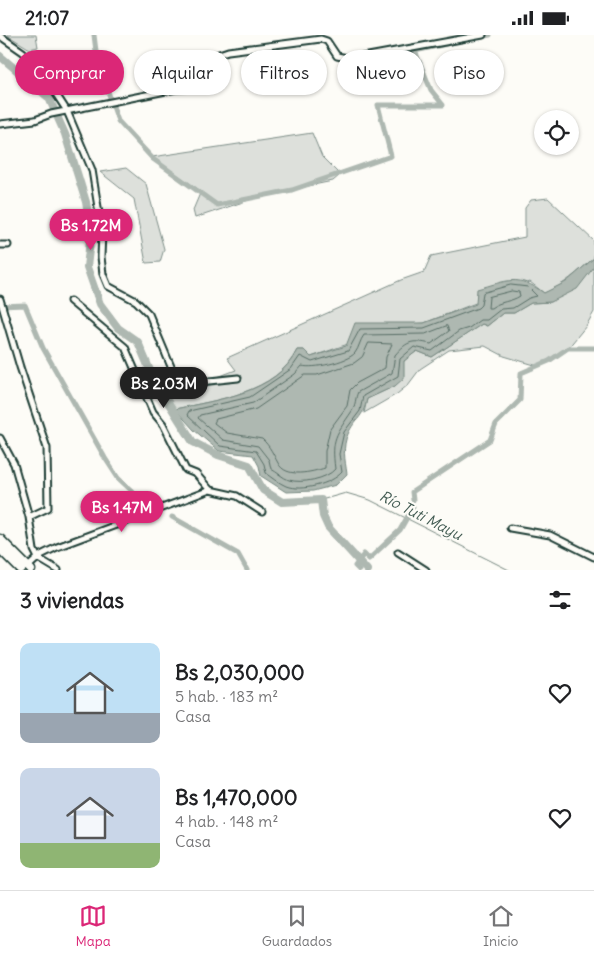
<!DOCTYPE html>
<html lang="es">
<head>
<meta charset="utf-8">
<style>
  :root { --surface:#fff; --page:#f6f6f6; --text:#202124; --muted:#757577; --line:#e0e0e0; --accent:#db2777 }
  body { margin:0; font-family:Delius,sans-serif; background:var(--page); color:var(--text); height:100vh; display:flex; flex-direction:column; font-size:19px; white-space:nowrap }
  * { box-sizing:border-box; margin:0 }
  p { font-size:16px; color:var(--muted) }
  .icon { flex:none; width:28px; height:28px; fill:none; stroke:currentColor; stroke-width:2; stroke-linecap:round; stroke-linejoin:round }
  .map { position:relative; height:535px; overflow:hidden }
  .panel { display:flex; flex-direction:column; background:var(--surface); flex:1 }
  .panel>* { flex:none }
  .top-card { position:absolute; left:15px; top:15px; width:565px; height:45px; display:flex; gap:10px }
  .controls { position:absolute; left:534px; top:75px; display:grid; gap:10px }
  .controls a { display:grid; place-items:center; width:45px; height:45px; border-radius:50%; background:var(--surface); box-shadow:0 1px 4px #0004; font-size:25px }
  .price { position:absolute; translate:-50% -42px; padding:0 11px; border-radius:18px; background:var(--accent); color:#fff; font-size:16px; line-height:32px; filter:drop-shadow(0 1px 2px #0008) }
  .price::after { content:''; position:absolute; left:50%; top:30px; width:15px; height:11px; margin-left:-8px; background:inherit; clip-path:polygon(0 0,100% 0,50% 100%) }
  .price.active { background:#222; color:#fff }
  ul { padding:0; list-style:none }
  li { display:flex; align-items:center; gap:15px; height:125px; padding:0 20px }
  li span { display:grid; place-items:center; flex:none; width:140px; height:100px; border-radius:10px; color:#555 }
  li>.icon { margin-inline-start:auto }
  span .icon { width:60px; height:60px; fill:#fffc; stroke-width:1 }
  li b { font-size:21px }
  h2 { display:flex; justify-content:space-between; align-items:center; height:60px; padding:0 20px; font-size:21px }
  .pill { padding:0 18px; border-radius:22px; background:var(--surface); box-shadow:0 1px 4px #0004; font-size:18px; line-height:45px }
  .pill.active { background:var(--accent); color:#fff }
  .status { display:flex; justify-content:space-between; align-items:center; height:35px; padding:0 25px; background:var(--surface); direction:ltr }
  .status svg { height:14px; fill:currentColor }
  .dock { display:flex; justify-content:space-around; align-items:center; height:70px; border-top:1px solid var(--line); background:var(--surface); font-size:14px; color:var(--muted) }
  .dock a { display:grid; justify-items:center; gap:2px }
  .dock .active { color:var(--accent) }
  .map>svg:first-child { display:block }
  .green { fill:#dde0db; stroke:#7e8e88 }
  .water { fill:#aeb8b1; stroke:#75877f }
  .lines { fill:none; stroke-linecap:round; stroke-linejoin:round }
  .shore { stroke:#586e66; stroke-width:1 }
  .stream { stroke:#75877f; stroke-width:1 }
  .canal { stroke:#aeb8b1; stroke-width:5 }
  .river { stroke:#aeb8b1; stroke-width:8 }
  .minor-casing { stroke:#1f3d34; stroke-width:9 }
  .highway-casing { stroke:#1f3d34; stroke-width:11 }
  .minor { stroke:#fdfcf7; stroke-width:5 }
  .highway { stroke:#fdfcf7; stroke-width:8 }
  .labels { text-anchor:middle; dominant-baseline:central; stroke-width:4; stroke-linejoin:round; paint-order:stroke }
  .water-label { font-size:15px; font-style:italic; fill:#435c53; stroke:#fdfcf7 }
</style>
</head>
<body>
<div class="status"><b>21:07</b><svg viewBox="0 0 49 12"><path d="M0 12V9h3v3zM5 12V6h3v6zM10 12V3h3v9zM15 12V0h3v12zM26 1h20v11H26zM47 4h2v5h-2z"/></svg></div>
<div class="map">
<svg width="594" height="535" viewBox="0 0 594 535">
  <rect width="100%" height="100%" fill="#fdfcf7"/>
  <filter id="ink" filterUnits="userSpaceOnUse"><feTurbulence type="fractalNoise" baseFrequency=".02" numOctaves="2"/><feDisplacementMap in="SourceGraphic" scale="10" xChannelSelector="R" yChannelSelector="G"/><feConvolveMatrix kernelMatrix="1 2 1 2 8 2 1 2 1" color-interpolation-filters="sRGB"/></filter>
  <g filter="url(#ink)">
    <path class="green" d="M7,0H36L38,12L30,14Z
      M312,98L322,122L340,140L333,146L264,160L195,183L193,175L201,156L152,122Z
      M126,133L146,149L164,214L160,227L146,228L134,164L100,137Z
      M548,163L594,206V223C578,236 564,251 544,258L530,247L424,288L402,290L311,322L304,315H297C276,358 216,365 175,374L158,346L177,343L212,344L236,335L227,323L401,245L424,237L431,221L525,202V173L531,165Z
      M594,232V277L586,291L568,313L549,326L538,331L504,321L485,311L449,315L420,334L408,350L397,359L364,378L367,364L395,351L404,326L417,316L432,322L482,289L487,291L503,278H514L531,268L551,267Z"/>
    <path class="water" d="M594,223V232L577,254L551,267L531,268L514,278H503L487,291L482,289L432,322L417,316L404,326V343L395,351L367,364C363,384 355,383 348,399C342,412 345,425 347,439L336,450L313,456L286,457L261,441L259,431L253,420L219,416L194,395L175,374C216,365 277,358 297,315H304L311,322L346,311L355,288H424L476,269L477,254C507,246 517,238 544,258L566,247Z"/>
    <g class="lines">
      <path class="shore" d="M511,250L528,252L537,261L529,263L513,273L501,274L487,285H480L469,293L459,296L432,316L414,312L400,324L398,341L363,361L360,376L344,397L339,419L342,437C332,449 301,457 286,451C279,448 272,442 266,438L264,429L256,416L220,411L187,380L189,376L250,362L291,334L300,321L312,327L348,316L360,294L424,293L478,273L481,270L483,258Z
        M512,256L519,257L520,261C511,267 500,266 491,273H488L489,262Z
        M447,291L449,296L431,309C413,305 408,305 395,320L392,338L358,357C355,363 356,370 352,376C336,400 331,403 335,434C327,444 301,449 289,445C283,443 277,437 271,434L269,425L258,411L223,405L198,383L200,380L253,368L295,339L302,331C313,334 347,327 355,318C359,313 360,305 364,300L425,299Z
        M369,308L392,309L386,322L385,333L357,348L350,355L347,371L330,394L325,416V433C312,437 286,444 278,428C273,419 270,411 262,404L227,398L214,388L216,384L256,374L305,340H317L354,328L362,322Z"/>
      <path class="stream" d="M321,465L346,458L370,465L509,535"/>
      <path class="canal" d="M94,0L97,24L118,86L153,124L217,170L292,155L391,121L378,70H443L431,55L415,16L446,9
        M479,2L490,0
        M0,271L25,270L43,313L105,423L118,443L149,472
        M413,465L412,457L490,405L496,389L520,365L521,338L549,326L568,313H594
        M172,482L238,519L247,535
        M359,535L355,531L364,519L369,524L400,495L413,472"/>
      <path class="river" d="M0,21L49,63L65,99L86,167L91,197L87,232L100,269L118,293L138,307L154,345L193,407L218,420L249,430L263,455L282,467L321,465L323,481L328,492L367,535"/>
      <g class="minor-casing">
        <path id="minor" d="M0,1L23,17L41,36L67,76L92,135L102,197L101,222L103,239L108,251L136,266L149,279L172,334L182,349L238,343
          M0,89L35,85L51,79L176,54L199,53L206,48L208,42V25L213,21L228,16L321,4L327,6L337,21L352,24L483,0
          M0,210H8
          M0,264L20,332L47,413L48,473L29,482
          M70,266L125,312L153,377L163,389L186,435L196,439L210,455L237,461L262,477
          M0,403L14,429L29,482L34,515L38,523L58,535
          M510,493L550,500L594,522
          M398,517L426,535
          M28,532L41,520L57,512L210,455"/>
      </g>
      <g class="highway-casing">
        <path id="highway" d="M0,504L31,535
          M0,514L21,535"/>
      </g>
      <use href="#minor" class="minor"/>
      <use href="#highway" class="highway"/>
    </g>
  </g>
  <g class="labels">
    <g class="water-label">
      <text transform="translate(421 480) rotate(27)">Río Tuti Mayu</text>
    </g>
  </g>
</svg>
<div class="controls">
<a><svg class="icon" aria-label="locate" viewBox="0 0 24 24"><circle cx="12" cy="12" r="6"/><path d="M12 2v4M12 18v4M2 12h4M18 12h4"/></svg></a>
</div>
<b class="price" style="left:91px;top:216px">Bs 1.72M</b>
<b class="price active" style="left:164px;top:374px">Bs 2.03M</b>
<b class="price" style="left:122px;top:498px">Bs 1.47M</b>
<div class="top-card">
<a class="pill active">Comprar</a>
<a class="pill">Alquilar</a>
<a class="pill">Filtros</a>
<a class="pill">Nuevo</a>
<a class="pill">Piso</a>
</div>
</div>
<section class="panel">
<h2>3 viviendas<svg class="icon" aria-label="filters" viewBox="0 0 24 24"><path d="M4 7h16M4 17h16"/><circle cx="9" cy="7" r="2"/><circle cx="15" cy="17" r="2"/></svg></h2>
<ul>
<li><span style="background:linear-gradient(#bfe0f5 70%,#9aa5b1 0)"><svg class="icon" aria-label="home" viewBox="0 0 24 24"><path d="M3 11l9-7 9 7M6 9v11h12V9"/></svg></span><div><b>Bs 2,030,000</b><p>5 hab. · 183 m²</p><p>Casa</p></div><svg class="icon" aria-label="heart" viewBox="0 0 24 24"><path d="M12 20l-8-8c-3-5 5-10 8-4 3-6 11-1 8 4z"/></svg></li>
<li><span style="background:linear-gradient(#c9d6e8 75%,#8fb573 0)"><svg class="icon" aria-label="home" viewBox="0 0 24 24"><path d="M3 11l9-7 9 7M6 9v11h12V9"/></svg></span><div><b>Bs 1,470,000</b><p>4 hab. · 148 m²</p><p>Casa</p></div><svg class="icon" aria-label="heart" viewBox="0 0 24 24"><path d="M12 20l-8-8c-3-5 5-10 8-4 3-6 11-1 8 4z"/></svg></li>
</ul>
</section>
<nav class="dock">
<a class="active"><svg class="icon" aria-label="map" viewBox="0 0 24 24"><path d="M3 6l6-2 6 2 6-2v14l-6 2-6-2-6 2zM9 4v14M15 6v14"/></svg>Mapa</a>
<a><svg class="icon" aria-label="saved" viewBox="0 0 24 24"><path d="M7 4h10v16l-5-4-5 4z"/></svg>Guardados</a>
<a><svg class="icon" aria-label="home" viewBox="0 0 24 24"><path d="M3 11l9-7 9 7M6 9v11h12V9"/></svg>Inicio</a>
</nav>
</body>
</html>
